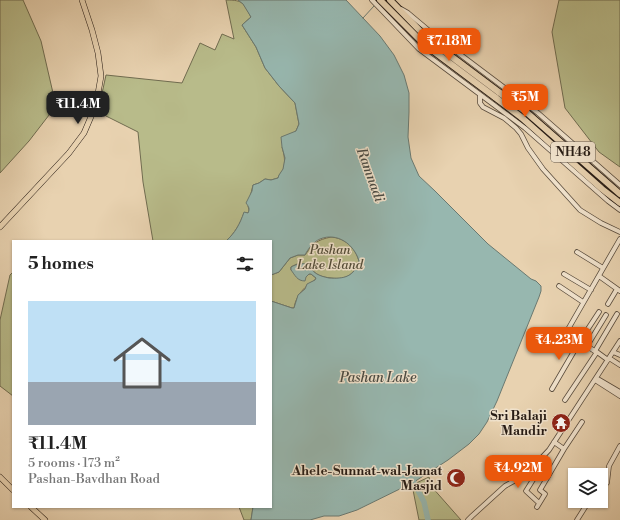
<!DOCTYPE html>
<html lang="en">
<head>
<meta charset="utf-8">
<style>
  :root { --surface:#fff; --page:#f6f6f6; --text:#222; --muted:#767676; --line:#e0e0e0; --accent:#ea580c }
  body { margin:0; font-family:"Libre Bodoni",serif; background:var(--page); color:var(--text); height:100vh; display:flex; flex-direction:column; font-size:15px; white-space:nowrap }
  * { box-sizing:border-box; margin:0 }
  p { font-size:13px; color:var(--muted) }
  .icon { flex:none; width:22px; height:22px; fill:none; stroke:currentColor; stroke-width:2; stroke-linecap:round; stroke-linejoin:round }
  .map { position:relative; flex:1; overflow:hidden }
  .panel { position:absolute; left:12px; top:240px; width:260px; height:268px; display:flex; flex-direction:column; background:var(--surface); border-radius:0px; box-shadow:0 1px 3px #0004 }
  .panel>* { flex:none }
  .controls { position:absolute; left:568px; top:468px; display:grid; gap:8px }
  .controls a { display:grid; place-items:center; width:40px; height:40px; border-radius:0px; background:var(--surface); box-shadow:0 1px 3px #0004; font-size:20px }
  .price { position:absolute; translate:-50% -34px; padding:0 9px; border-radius:8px; background:var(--accent); color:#fff; font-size:13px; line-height:26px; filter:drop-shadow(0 1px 2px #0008) }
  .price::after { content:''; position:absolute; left:50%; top:24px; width:12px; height:9px; margin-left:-6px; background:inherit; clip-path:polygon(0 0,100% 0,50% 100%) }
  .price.selected { background:#222; color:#fff }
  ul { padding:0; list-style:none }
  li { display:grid; align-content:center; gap:8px; height:212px; padding:0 16px }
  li+li { border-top:1px solid var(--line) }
  li span { display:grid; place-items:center; height:124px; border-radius:0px; color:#555 }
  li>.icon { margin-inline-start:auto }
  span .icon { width:72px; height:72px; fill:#fffc; stroke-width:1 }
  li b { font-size:17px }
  h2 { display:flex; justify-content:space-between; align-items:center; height:48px; padding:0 16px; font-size:17px }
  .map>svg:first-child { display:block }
  .green { fill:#b8bb8a; stroke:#706c50 }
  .water { fill:#97b7af; stroke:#6a7971 }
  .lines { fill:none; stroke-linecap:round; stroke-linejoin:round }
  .stream { stroke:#6a7971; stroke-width:1 }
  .river { stroke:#97b7af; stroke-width:5.5 }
  .minor-casing { stroke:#574a3c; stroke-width:5.5 }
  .major-casing { stroke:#271c15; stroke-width:6 }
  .highway-casing { stroke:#271c15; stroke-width:8 }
  .minor { stroke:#f0e2cc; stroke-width:4 }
  .major { stroke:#e8d2b0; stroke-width:5 }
  .highway { stroke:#e8d2b0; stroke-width:6 }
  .highway-bridge-casing { stroke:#271c15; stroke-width:8; stroke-linecap:butt }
  .highway-bridge { stroke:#e8d2b0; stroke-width:6 }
  .labels { text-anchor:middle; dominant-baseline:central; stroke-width:3; stroke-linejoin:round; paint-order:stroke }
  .shield { fill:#f0e2cc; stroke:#63574c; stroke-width:1 }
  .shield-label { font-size:12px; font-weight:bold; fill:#271c15 }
  .park-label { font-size:13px; font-style:italic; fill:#524c38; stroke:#f0e2cc }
  .poi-label { font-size:13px; font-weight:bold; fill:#271c15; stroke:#f0e2cc; text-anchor:end }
  .water-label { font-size:14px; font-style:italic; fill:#494a43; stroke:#f0e2cc }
</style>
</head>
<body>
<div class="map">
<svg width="620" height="520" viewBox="0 0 620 520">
  <rect width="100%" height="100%" fill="#e8d2b0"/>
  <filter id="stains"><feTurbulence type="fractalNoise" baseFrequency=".005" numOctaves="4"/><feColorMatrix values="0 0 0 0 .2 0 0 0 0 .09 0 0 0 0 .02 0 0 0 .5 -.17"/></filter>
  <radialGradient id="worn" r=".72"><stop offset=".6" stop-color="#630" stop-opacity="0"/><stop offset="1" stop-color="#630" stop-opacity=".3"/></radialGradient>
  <path class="green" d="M0,0H23L41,41L56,106L29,141L0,173Z
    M226,0C244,0 243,3 251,17L242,25L256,47L265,68L279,86L295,103L299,124L296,131L282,147C284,154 286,162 283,170C281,173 279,175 278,178L271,180L265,179L259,183L253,185L248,206L249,210L248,213H244C240,224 235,233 226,241H153L143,182L138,132L98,112L106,75L182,83L200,43L215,50L222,34L234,39Z
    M559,0H620V167L599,152L565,108L552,32Z
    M331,237C345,238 355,247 359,261C354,275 346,280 331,278C321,277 315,275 309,266L297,264L291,267V270L306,277L309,274H311L316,278L315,280C305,286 296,295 294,308H292L271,301V275L279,272L290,258L298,255H305C313,243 317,240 331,237Z
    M13,272V396L0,386V320L10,275Z
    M429,477L431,486L461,520H419L412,485Z
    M239,507H253L251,520H244Z"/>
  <path class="water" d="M238,0H346L380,36L394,55L404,75L409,93V112L408,137L411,158L419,176L435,191L488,244L531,279L536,281L541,286V291L539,297L497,401L487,422L479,434L469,444L448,460L414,482L357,510L339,516H324L310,520H251L253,507H271V301L292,308H294L298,295L305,289L307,284L315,280L316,278L311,274H309L306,277L305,281C297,281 295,275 291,270V267C296,264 303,263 309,264C312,273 319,276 329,278C344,279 354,277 359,261C354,244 337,232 320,239C313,242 308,249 305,255H298L290,258L279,272L271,275V241H226C235,233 240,224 244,212L248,213C250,209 249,207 246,203L252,191L253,185L259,183L265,179L271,180L278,178L279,175L283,169L285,158L282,147L281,137L296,131L299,124L295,103L279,86L265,68L256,47L242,25L251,17L243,4Z"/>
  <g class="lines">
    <path class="stream" d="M363,18L374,6"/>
    <path class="river" d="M411,477L424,502L428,520"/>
    <g class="minor-casing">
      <path id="minor" d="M372,0L419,49L525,128L608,201L620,210
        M401,9L408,13L433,34L538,113L620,185
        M480,95V103L483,107L504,118L516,128L521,134L528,148L543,169L580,210L601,223L620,232
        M577,252L603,268
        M564,274L591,290
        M599,276L620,291
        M559,286L583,302
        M608,304L617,289
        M572,336L596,352
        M563,338L620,239
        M587,346L606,315
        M595,351L617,314
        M613,352L620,355
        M609,358L620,365
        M596,378L620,392
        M595,380L620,396
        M552,389L580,341L599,312
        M565,400L597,352L608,360
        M554,442L564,449
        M535,465L536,475L526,491L539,503
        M601,488L607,483L609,466L620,446
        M537,507L545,494L540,490L564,449L582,422
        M468,520L472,516L505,486L521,477L533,467L549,450L620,341
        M577,520L589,501"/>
    </g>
    <g class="major-casing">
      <path id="major" d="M0,227L69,153L84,133L96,105L101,76L98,53L92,30L82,0
        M0,477L13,490
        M31,507L45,520"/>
    </g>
    <g class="highway-casing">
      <path id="highway" d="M380,0L424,44L496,98
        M390,0L428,39L500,93
        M525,111L620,194
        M521,117L602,189L620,203"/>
    </g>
    <use href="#minor" class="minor"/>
    <use href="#major" class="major"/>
    <use href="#highway" class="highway"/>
    <g class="highway-bridge-casing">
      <path id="highway-bridge" d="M500,93L525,111
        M496,98L521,117"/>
    </g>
    <use href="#highway-bridge" class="highway-bridge"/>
  </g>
  <defs>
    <g id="temple-disc" transform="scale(1)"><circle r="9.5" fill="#8f2418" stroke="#f0e2cc"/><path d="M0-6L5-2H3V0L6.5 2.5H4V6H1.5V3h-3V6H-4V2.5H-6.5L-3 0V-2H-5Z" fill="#fff"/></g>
    <g id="mosque-disc" transform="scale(1)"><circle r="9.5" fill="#8f2418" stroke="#f0e2cc"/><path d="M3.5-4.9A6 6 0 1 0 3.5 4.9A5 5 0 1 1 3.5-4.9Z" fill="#fff"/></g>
  </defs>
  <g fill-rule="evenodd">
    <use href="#temple-disc" x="561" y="423"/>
    <use href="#mosque-disc" x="456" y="478"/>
  </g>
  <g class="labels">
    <rect class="shield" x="551" y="142" width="44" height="20" rx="3"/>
    <g class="shield-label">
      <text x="573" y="152">NH48</text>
    </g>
    <g class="park-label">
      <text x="330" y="250">Pashan<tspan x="330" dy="15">Lake Island</tspan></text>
    </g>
    <g class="poi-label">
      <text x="547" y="416">Sri Balaji<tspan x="547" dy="15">Mandir</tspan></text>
      <text x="442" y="471">Ahele-Sunnat-wal-Jamat<tspan x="442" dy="15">Masjid</tspan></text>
    </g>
    <g class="water-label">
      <text transform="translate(370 175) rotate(70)">Ramnadi</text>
      <text x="378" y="378">Pashan Lake</text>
    </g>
  </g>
  <rect width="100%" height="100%" filter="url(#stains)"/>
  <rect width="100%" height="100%" fill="url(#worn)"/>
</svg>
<div class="controls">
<a><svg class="icon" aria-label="layers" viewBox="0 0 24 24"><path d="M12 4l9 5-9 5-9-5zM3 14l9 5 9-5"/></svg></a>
</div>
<b class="price" style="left:449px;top:62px">₹7.18M</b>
<b class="price" style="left:525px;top:118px">₹5M</b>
<b class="price selected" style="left:78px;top:125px">₹11.4M</b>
<b class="price" style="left:559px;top:361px">₹4.23M</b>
<b class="price" style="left:518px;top:489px">₹4.92M</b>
<section class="panel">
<h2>5 homes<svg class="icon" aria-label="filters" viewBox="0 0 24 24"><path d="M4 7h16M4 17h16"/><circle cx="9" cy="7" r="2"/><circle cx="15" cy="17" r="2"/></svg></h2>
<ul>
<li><span style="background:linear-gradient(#bfe0f5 65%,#9aa5b1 0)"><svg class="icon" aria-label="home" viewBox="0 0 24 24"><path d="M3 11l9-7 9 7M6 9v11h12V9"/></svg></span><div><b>₹11.4M</b><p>5 rooms · 173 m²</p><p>Pashan-Bavdhan Road</p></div></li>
</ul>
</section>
</div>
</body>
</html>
